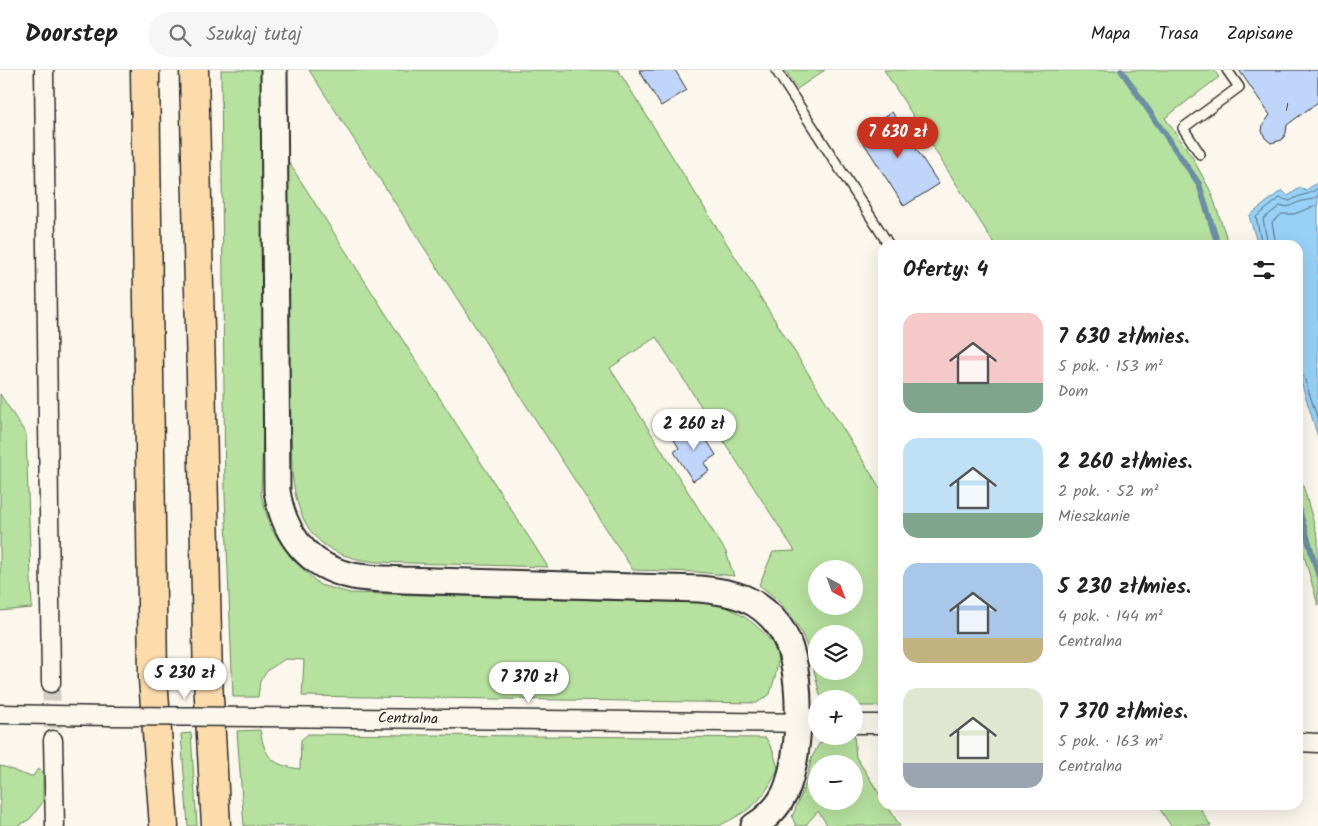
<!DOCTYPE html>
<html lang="pl">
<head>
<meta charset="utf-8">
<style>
  :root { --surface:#fff; --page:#f6f6f6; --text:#222; --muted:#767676; --line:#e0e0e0; --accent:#c8321e }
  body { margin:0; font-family:Kalam,sans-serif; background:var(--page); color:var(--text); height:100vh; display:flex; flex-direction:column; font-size:19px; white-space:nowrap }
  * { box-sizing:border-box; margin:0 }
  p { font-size:16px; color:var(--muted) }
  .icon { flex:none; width:28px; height:28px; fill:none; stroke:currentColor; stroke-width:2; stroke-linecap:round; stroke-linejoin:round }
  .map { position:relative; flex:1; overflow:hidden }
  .drawer { position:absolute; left:878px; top:170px; width:425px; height:570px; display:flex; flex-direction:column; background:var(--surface); border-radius:15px; box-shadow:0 5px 20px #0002 }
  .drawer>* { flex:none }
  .needle { width:32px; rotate:139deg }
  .tools { position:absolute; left:808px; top:490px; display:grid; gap:10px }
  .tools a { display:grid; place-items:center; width:55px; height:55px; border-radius:50%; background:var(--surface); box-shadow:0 5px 20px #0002; font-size:25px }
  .price { position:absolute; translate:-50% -42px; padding:0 11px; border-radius:18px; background:#fff; color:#222; font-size:16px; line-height:32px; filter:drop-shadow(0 1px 2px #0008) }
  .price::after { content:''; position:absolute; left:50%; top:30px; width:15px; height:11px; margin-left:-8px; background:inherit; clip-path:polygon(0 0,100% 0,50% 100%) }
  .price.selected { background:var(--accent); color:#fff }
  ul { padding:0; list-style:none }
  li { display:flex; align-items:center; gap:15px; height:125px; padding:0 25px }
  li span { display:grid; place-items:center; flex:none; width:140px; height:100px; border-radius:15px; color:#555 }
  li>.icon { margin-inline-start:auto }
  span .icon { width:60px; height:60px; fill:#fffc; stroke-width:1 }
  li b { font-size:21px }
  h2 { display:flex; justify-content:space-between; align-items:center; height:60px; padding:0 25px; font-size:21px }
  header { display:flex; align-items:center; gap:30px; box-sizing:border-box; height:70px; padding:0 25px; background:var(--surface); border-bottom:1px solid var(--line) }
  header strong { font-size:24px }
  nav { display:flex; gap:28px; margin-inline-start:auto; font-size:18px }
  .search { width:350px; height:45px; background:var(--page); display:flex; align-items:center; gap:12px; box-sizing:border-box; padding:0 18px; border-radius:28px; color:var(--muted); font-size:19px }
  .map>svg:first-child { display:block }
  .green { fill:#b6e19e; stroke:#708664; fill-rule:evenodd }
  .water { fill:#97d1f7; stroke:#6c8fa5 }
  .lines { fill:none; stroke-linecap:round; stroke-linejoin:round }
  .shore { stroke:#566d7d; stroke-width:1 }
  .stream { stroke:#6c8fa5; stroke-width:6 }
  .building { fill:#c0d5fa; stroke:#2b2b2b }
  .street-tunnel { stroke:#d1cec5; stroke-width:18; stroke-dasharray:18 9; stroke-linecap:butt }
  .lane-casing { stroke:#2b2b2b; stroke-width:12 }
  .street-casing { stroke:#2b2b2b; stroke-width:21 }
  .secondary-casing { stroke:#2b2b2b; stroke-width:29 }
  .highway-casing { stroke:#2b2b2b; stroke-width:31 }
  .lane { stroke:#fbf7ec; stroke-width:9 }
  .street { stroke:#fbf7ec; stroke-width:18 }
  .secondary { stroke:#fbf7ec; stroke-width:25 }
  .highway { stroke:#fddcac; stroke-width:28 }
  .street-bridge-casing { stroke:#2b2b2b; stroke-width:21; stroke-linecap:butt }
  .street-bridge { stroke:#fbf7ec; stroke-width:18 }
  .labels { text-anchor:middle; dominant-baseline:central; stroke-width:4; stroke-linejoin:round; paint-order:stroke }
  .number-label { font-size:12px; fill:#50565f }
  .street-label { font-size:15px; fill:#2b2b2b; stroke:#fbf7ec }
</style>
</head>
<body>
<header>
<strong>Doorstep</strong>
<div class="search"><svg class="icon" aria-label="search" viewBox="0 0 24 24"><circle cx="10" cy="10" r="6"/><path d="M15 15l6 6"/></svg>Szukaj tutaj</div>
<nav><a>Mapa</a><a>Trasa</a><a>Zapisane</a></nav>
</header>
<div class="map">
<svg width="1318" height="756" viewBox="0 0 1318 756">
  <rect width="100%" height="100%" fill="#fbf7ec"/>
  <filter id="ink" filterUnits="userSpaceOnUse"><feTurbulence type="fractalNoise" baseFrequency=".02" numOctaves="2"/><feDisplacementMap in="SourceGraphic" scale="10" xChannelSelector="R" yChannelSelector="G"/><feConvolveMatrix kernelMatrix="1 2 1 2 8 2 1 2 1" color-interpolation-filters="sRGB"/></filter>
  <g filter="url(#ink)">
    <path class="green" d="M221,0H262L265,308L261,424L270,457L292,489L320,515L350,523L703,533C710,534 719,534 726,537C745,545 773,565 777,586C779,599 773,613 770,624L757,633L302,626L304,590L285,589L268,600L260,611L258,627H233L225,425Z
      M309,0H618L882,421V636H854V629H823L820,625C808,575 803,547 759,515L773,482L795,481L656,267L610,298L726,482L734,506L697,502L633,500ZM816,499H854V536H816ZM816,564H854V601H816Z
      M785,0H825L797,19Z
      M884,0H1214L1219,7L1165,48L1191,85L1211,122L1229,175H995Z
      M286,88L548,497L376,492C319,486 298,459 292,403Z
      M0,324L26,364L32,538L0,541Z
      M1298,398L1318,468V535L1298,464Z
      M260,660C265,688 272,695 300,699L301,670L308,664L766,668L773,681L778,698C762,733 753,738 719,756H501L426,754L409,756H244L237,661Z
      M191,663L197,756H188L181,664Z
      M854,665L856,687L882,728V735H887L900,756H828L818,741L805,756H796L792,747L806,713L811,689L819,674L832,666ZM816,694H854V731H816Z
      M0,696C12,698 21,706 33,706L38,699L43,702V732L30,749L18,756H0Z
      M1157,735H1198L1211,756H1171Z"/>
    <path class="water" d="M1318,112V367L1298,302V175H1258L1249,146L1282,120L1288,126L1301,117L1305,121Z"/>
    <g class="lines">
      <path class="shore" d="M1262,175L1256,147L1280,128L1290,131C1302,123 1306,127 1318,118
        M1268,175L1263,149L1280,136C1290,138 1291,135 1299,132C1307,129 1309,132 1318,126
        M1276,175L1272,152L1282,144H1294L1318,135
        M1298,304L1304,307L1318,350"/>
      <path class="stream" d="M1121,0L1199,114L1218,175
        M1298,436L1318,504"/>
    </g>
    <path class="building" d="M639,0H675L687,20L661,36Z
      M1239,0H1318V32L1287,55L1286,63L1282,70L1271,73L1265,68L1262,61L1263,55L1270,45Z
      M892,42L939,114L904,136L858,64Z
      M696,353L716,385L704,393L709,401L693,411L674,382L679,378L673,368Z"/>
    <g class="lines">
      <path class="street-tunnel" d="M51,613L53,670"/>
      <g class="lane-casing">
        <path id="lane" d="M776,0L889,175
          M1200,84L1183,58L1239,17L1227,0"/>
      </g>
      <g class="street-casing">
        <path id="street" d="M44,0L51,613
          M0,644L109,646
          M261,647L816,653
          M854,654H882
          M53,670L55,756
          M1298,672L1318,673"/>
      </g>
      <g class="secondary-casing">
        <path id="secondary" d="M274,0L277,421C284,465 308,497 353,506C369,509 387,509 403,510L700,519C733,522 758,528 779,556C805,591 802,684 785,723C778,737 767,748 754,756"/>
      </g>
      <g class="highway-casing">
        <path id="highway" d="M145,0L153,609L164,756
          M194,0L208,610L216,756"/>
      </g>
      <use href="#lane" class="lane"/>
      <use href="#street" class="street"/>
      <use href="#secondary" class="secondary"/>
      <use href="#highway" class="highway"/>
      <g class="street-bridge-casing">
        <path id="street-bridge" d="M109,646L261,647"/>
      </g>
      <use href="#street-bridge" class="street-bridge"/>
    </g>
  </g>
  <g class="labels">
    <g class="number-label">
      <text x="1287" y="37">1</text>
    </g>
    <g class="street-label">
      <text transform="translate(408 649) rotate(1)">Centralna</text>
    </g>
  </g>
</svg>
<div class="tools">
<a><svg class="needle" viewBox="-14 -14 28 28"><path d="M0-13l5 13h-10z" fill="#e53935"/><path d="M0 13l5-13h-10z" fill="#767676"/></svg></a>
<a><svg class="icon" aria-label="layers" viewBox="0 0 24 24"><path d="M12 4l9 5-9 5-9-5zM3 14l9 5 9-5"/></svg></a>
<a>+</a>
<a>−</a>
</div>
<b class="price selected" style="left:898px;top:89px">7 630 zł</b>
<b class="price" style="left:694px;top:381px">2 260 zł</b>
<b class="price" style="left:185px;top:630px">5 230 zł</b>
<b class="price" style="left:529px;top:634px">7 370 zł</b>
<section class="drawer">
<h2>Oferty: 4<svg class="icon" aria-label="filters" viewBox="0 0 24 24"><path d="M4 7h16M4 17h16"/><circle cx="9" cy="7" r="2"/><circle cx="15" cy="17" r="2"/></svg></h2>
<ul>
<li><span style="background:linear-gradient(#f6c9c9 70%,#7fa58c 0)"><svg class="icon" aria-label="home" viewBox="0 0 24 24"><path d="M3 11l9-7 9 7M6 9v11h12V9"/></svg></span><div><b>7 630 zł/mies.</b><p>5 pok. · 153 m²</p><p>Dom</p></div></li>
<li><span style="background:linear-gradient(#bfe0f5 75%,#7fa58c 0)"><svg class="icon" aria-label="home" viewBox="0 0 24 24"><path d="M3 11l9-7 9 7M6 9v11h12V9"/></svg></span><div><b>2 260 zł/mies.</b><p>2 pok. · 52 m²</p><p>Mieszkanie</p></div></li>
<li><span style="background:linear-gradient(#a9c7e8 75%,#c2b280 0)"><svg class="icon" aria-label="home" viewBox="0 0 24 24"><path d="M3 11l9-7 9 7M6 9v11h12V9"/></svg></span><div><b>5 230 zł/mies.</b><p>4 pok. · 144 m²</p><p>Centralna</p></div></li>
<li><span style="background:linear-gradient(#dfe7d0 75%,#9aa5b1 0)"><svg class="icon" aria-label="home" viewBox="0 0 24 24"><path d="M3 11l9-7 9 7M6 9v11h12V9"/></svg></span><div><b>7 370 zł/mies.</b><p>5 pok. · 163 m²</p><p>Centralna</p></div></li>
</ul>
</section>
</div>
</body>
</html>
